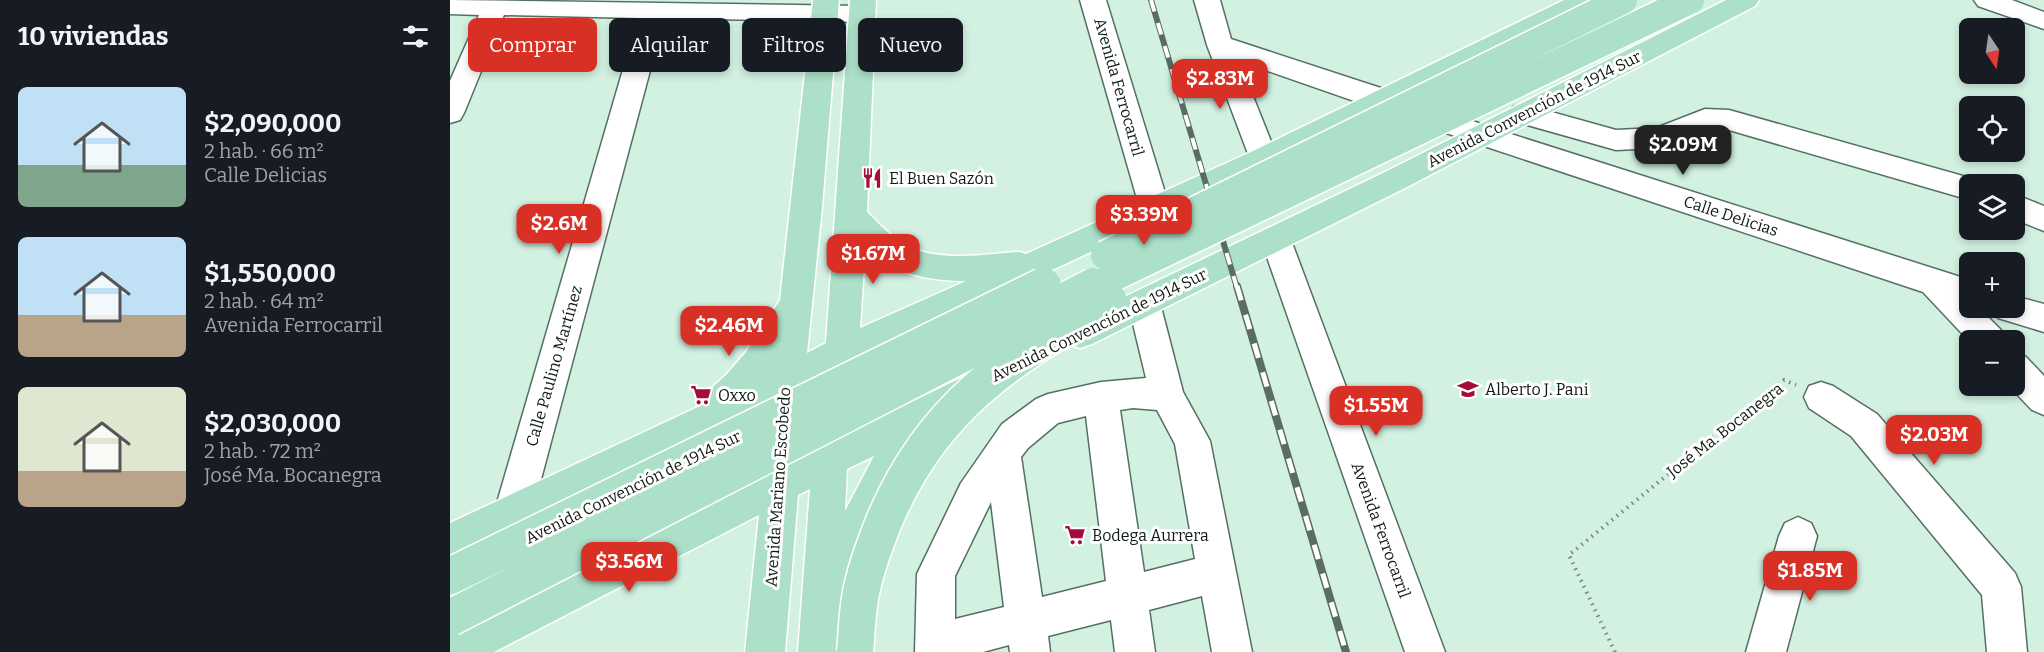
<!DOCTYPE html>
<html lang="es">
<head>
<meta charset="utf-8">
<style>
  :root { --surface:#171b24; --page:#242831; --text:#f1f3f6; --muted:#9ea1a6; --accent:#d93025 }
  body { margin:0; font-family:Bitter,serif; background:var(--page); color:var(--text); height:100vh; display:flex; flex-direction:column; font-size:22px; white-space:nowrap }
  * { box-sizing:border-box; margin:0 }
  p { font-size:20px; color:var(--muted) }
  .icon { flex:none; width:33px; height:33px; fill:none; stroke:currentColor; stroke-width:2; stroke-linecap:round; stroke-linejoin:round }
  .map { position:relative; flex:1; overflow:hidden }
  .details { display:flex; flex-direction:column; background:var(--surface); width:450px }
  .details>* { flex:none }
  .hud { position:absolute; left:18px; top:18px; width:570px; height:54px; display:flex; gap:12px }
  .needle { width:39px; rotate:167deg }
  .fabs { position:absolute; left:1509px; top:18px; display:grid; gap:12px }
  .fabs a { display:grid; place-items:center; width:66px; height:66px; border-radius:9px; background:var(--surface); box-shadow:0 3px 9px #0003; font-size:30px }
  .price { position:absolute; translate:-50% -51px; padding:0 14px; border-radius:12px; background:var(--accent); color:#fff; font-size:20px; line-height:39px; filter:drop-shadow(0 2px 3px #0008) }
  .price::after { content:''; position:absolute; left:50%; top:36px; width:18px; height:14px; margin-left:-9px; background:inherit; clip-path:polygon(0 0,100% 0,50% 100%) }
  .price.selected { background:#222; color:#fff }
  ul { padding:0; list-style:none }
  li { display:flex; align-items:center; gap:18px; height:150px; padding:0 18px }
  li span { display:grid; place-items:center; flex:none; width:168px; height:120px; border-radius:9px; color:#555 }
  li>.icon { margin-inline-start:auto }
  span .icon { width:72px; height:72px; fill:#fffc; stroke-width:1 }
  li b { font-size:26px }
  h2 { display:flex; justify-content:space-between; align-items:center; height:72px; padding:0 18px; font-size:26px }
  .tag { padding:0 21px; border-radius:9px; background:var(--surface); box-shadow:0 3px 9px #0003; font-size:21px; line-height:54px }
  .tag.selected { background:var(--accent); color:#fff }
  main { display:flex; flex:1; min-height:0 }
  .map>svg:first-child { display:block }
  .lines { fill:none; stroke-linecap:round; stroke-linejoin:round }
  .minor-casing { stroke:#557063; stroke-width:3 }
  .major-casing { stroke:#fff; stroke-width:3 }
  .path { stroke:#73897e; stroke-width:4; stroke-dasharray:1.5 5; stroke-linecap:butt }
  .minor { fill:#fff; fill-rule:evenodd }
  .major { fill:#ade0c8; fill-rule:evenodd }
  .rail-far1-casing { stroke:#5a6d63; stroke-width:6 }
  .rail-casing { stroke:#5a6d63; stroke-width:8 }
  .rail-far1 { stroke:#fff; stroke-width:4; stroke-dasharray:12; stroke-linecap:butt }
  .rail { stroke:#fff; stroke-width:5; stroke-dasharray:15; stroke-linecap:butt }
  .major-bridge-far1-casing { stroke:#fff; stroke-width:31; stroke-linecap:butt }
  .major-bridge-casing { stroke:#fff; stroke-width:39; stroke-linecap:butt }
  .major-bridge-far1 { stroke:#ade0c8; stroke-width:28 }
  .major-bridge { stroke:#ade0c8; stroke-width:36 }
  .labels { text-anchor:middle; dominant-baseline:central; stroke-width:6; stroke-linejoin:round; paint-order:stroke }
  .street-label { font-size:16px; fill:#0f1a15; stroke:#fff }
  .poi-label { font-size:16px; fill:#0f1a15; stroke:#fff; text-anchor:start }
</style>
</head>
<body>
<main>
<section class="details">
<h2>10 viviendas<svg class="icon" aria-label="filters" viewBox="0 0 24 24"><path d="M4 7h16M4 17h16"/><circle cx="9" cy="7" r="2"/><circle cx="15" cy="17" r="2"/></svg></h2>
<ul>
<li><span style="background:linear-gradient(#bfe0f5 65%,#7fa58c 0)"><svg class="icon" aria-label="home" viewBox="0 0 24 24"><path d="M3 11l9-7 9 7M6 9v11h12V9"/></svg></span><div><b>$2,090,000</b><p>2 hab. · 66 m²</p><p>Calle Delicias</p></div></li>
<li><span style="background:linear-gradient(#bfe0f5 65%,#b9a48a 0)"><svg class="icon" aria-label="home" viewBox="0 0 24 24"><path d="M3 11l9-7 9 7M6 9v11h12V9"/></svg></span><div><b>$1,550,000</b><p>2 hab. · 64 m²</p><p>Avenida Ferrocarril</p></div></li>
<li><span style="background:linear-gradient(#dfe7d0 70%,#b9a48a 0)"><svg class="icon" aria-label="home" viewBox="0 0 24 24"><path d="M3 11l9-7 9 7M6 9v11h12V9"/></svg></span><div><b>$2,030,000</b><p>2 hab. · 72 m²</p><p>José Ma. Bocanegra</p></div></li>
</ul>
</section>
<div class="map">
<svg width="1594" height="652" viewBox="0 0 1594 652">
  <rect width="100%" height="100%" fill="#d2f1e1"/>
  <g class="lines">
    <g class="minor-casing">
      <path id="minor" d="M0,0L412,6L421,8L425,14L421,20L412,22L214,18L82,513L76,526L63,531L50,526L44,513L188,18L54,15L14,113L10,120L0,123V81L29,15L0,14Z
        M630,0H656L720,209L716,217L705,221L694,217L690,209Z
        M744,0H770L781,39L943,92L1042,128L1520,280V308H1529L1551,330L1556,340L1520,342L1473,292L1022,142L789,61L828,159L823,167L813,170L803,167L757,45Z
        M1524,0H1562L1594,12V29L1528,6Z
        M1073,104L1166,130L1206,128L1255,109L1279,110L1520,178L1531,181L1532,184H1520V200L1279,130L1258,129L1209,148L1166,150L1063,121L1059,114L1063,107Z
        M1564,194L1594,206V231L1564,219Z
        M826,228L837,231L841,240L995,652H955L811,240L815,231Z
        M694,289L705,293L710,303L733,392L760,441L802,652H762L752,596L699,610L705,652H665L661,620L598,636L600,652H560L559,645L533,652H465L467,574L511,483L552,424L586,399L598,394L651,382L696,378L678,303L683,293ZM683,408L707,410L725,444L745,559L694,572L670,410ZM636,416L656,581L592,597L571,457L578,448L608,423ZM541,502L554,607L505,619V576Z
        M1564,296L1594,304V332L1548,318L1544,308H1564Z
        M1564,353L1576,357L1594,376V415L1582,410L1559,386H1564Z
        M1371,382L1383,386L1427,414L1565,573L1571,587L1577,652H1537L1532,595L1401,436L1359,408L1354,397L1359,386Z
        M1348,517L1361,523L1367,536L1336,652H1296L1329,536L1335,523Z"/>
    </g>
    <g class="major-casing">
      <path id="major" d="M363,0H389L372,207L357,353L376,343L400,0H426L417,212C429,224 441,237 456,245C489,263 534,254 570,252L576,254L803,151L1114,0H1148L1144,6L823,167L409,360L408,369L403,380L391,384L379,380L377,376L353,388L347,407L335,411L322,405L240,448L0,561V523L250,406L255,394L277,374L296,352L330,300ZM415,249C444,274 479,281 516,281L410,328Z
        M1276,0H1309L1305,6L955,188L642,344L630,348L618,344L613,334L618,324L935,172Z
        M527,370L539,374L544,385L539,396L490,421L455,469L431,516L394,613L390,615L388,652H348L360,489L348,495L335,652H295L309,515L44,652H0V631L313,475L319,454L332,449L345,454L347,458L362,450L363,441L368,429L381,425L394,429L396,434ZM424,456L395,511L397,469Z"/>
    </g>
    <path class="path" d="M1165,652L1119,555L1334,380L1346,385"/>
    <use href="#minor" class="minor"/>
    <use href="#major" class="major"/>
    <g class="rail-far1-casing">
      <path id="rail-far1" d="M701,0L787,288"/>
    </g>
    <g class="rail-casing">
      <path id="rail" d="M787,286L896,652"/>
    </g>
    <use href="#rail-far1" class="rail-far1"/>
    <use href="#rail" class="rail"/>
    <g class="major-bridge-far1-casing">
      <path id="major-bridge-far1" d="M655,255L1173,0
        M589,288L595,285
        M641,288L1240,0"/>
    </g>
    <g class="major-bridge-casing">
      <path id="major-bridge" d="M0,576L593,286
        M0,618L644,286
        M405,652C407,631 407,609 412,588C417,565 426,541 435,519C483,406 557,360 659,301"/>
    </g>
    <use href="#major-bridge-far1" class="major-bridge-far1"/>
    <use href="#major-bridge" class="major-bridge"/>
  </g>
  <defs>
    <g id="restaurant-bare" transform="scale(1.62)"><path d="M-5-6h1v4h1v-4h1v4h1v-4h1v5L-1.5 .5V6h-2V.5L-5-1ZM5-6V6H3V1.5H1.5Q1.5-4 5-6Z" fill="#a50b3c" stroke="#fff" stroke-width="2.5" paint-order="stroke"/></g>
    <g id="school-bare" transform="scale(1.62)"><path d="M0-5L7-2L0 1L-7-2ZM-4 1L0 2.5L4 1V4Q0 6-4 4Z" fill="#a50b3c" stroke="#fff" stroke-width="2.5" paint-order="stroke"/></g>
    <g id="supermarket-bare" transform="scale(1.62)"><path d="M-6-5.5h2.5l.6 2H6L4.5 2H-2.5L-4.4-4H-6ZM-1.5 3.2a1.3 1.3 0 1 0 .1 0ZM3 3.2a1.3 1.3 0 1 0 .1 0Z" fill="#a50b3c" stroke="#fff" stroke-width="2.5" paint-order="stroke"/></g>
  </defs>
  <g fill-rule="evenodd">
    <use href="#restaurant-bare" x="422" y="178"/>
    <use href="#school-bare" x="1018" y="389"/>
    <use href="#supermarket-bare" x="251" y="395"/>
    <use href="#supermarket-bare" x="625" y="535"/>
  </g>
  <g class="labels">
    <g class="street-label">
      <text transform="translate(669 87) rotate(74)">Avenida Ferrocarril</text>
      <text transform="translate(1084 109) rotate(-27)">Avenida Convención de 1914 Sur</text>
      <text transform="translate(1281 216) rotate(18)">Calle Delicias</text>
      <text transform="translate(649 325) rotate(-26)">Avenida Convención de 1914 Sur</text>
      <text transform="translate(104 366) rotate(-74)">Calle Paulino Martínez</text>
      <text transform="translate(1275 430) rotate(-38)">José Ma. Bocanegra</text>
      <text transform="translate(183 487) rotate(-26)">Avenida Convención de 1914 Sur</text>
      <text transform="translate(328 487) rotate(-86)">Avenida Mariano Escobedo</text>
      <text transform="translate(931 530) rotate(70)">Avenida Ferrocarril</text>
    </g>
    <g class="poi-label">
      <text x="439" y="178">El Buen Sazón</text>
      <text x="1035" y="389">Alberto J. Pani</text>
      <text x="268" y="395">Oxxo</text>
      <text x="642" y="535">Bodega Aurrera</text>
    </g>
  </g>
</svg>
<div class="fabs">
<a><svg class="needle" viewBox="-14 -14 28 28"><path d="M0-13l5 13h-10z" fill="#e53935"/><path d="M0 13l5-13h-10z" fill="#9ea1a6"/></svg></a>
<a><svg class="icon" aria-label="locate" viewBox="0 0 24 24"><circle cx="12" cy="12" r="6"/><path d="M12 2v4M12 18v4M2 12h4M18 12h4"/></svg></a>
<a><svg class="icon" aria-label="layers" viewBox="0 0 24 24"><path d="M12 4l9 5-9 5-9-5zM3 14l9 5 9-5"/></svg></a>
<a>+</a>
<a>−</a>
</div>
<b class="price" style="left:770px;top:110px">$2.83M</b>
<b class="price selected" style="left:1233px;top:176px">$2.09M</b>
<b class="price" style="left:694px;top:246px">$3.39M</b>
<b class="price" style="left:109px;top:255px">$2.6M</b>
<b class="price" style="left:423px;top:285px">$1.67M</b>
<b class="price" style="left:279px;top:357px">$2.46M</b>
<b class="price" style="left:926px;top:437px">$1.55M</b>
<b class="price" style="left:1484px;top:466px">$2.03M</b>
<b class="price" style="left:179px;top:593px">$3.56M</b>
<b class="price" style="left:1360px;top:602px">$1.85M</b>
<div class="hud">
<a class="tag selected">Comprar</a>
<a class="tag">Alquilar</a>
<a class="tag">Filtros</a>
<a class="tag">Nuevo</a>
</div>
</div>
</main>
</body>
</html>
